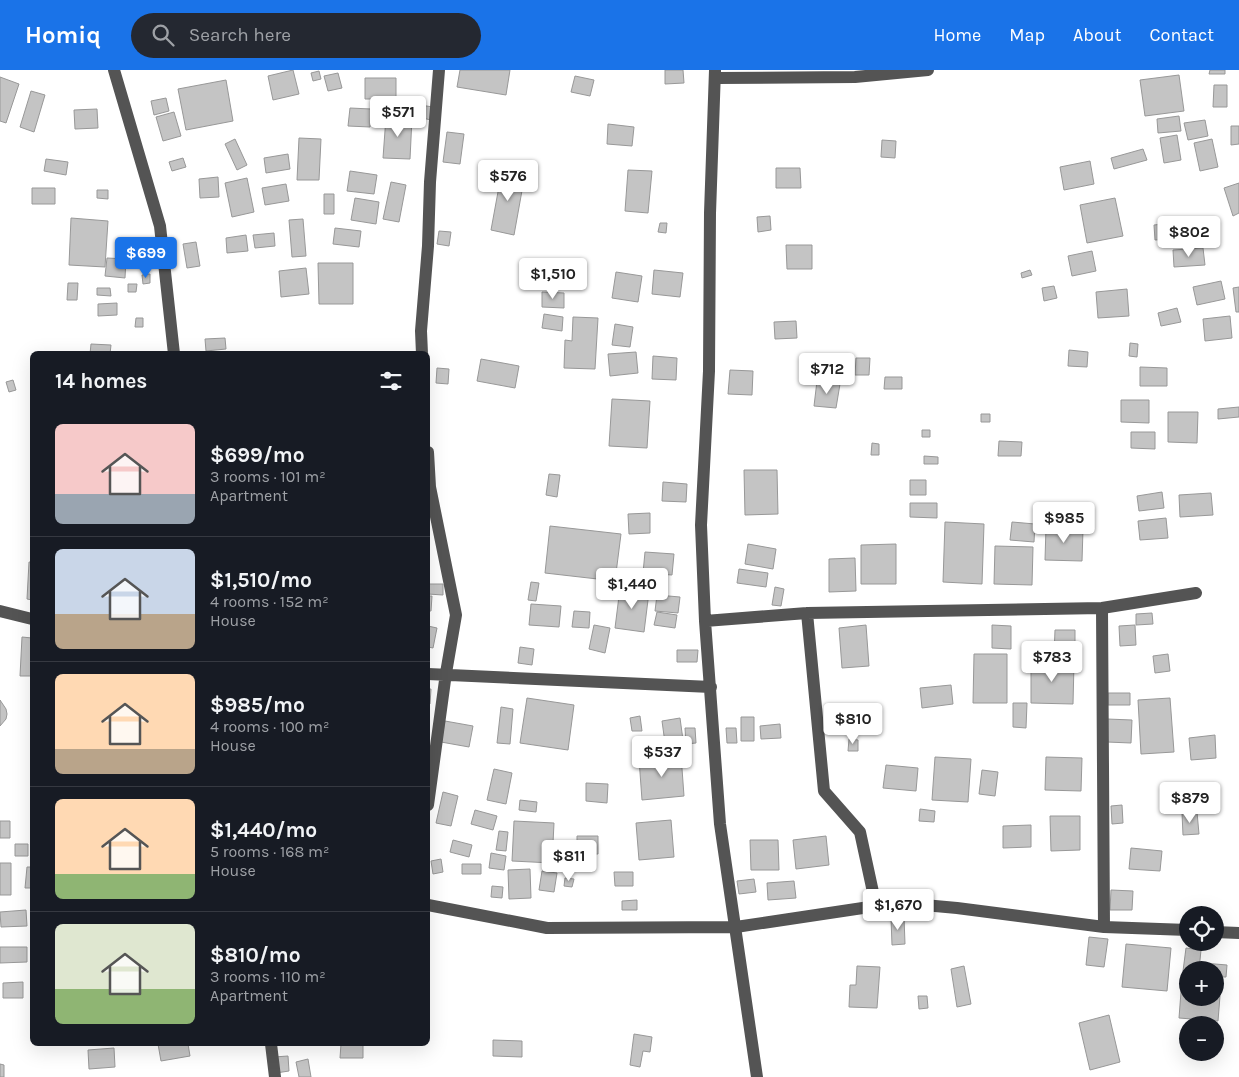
<!DOCTYPE html>
<html lang="en">
<head>
<meta charset="utf-8">
<style>
  :root { --surface:#171b24; --page:#242831; --text:#f1f3f6; --muted:#9ea1a6; --line:#363941; --accent:#1a73e8 }
  body { margin:0; font-family:Karla,sans-serif; background:var(--page); color:var(--text); height:100vh; display:flex; flex-direction:column; font-size:19px; white-space:nowrap }
  * { box-sizing:border-box; margin:0 }
  p { font-size:16px; color:var(--muted) }
  .icon { flex:none; width:28px; height:28px; fill:none; stroke:currentColor; stroke-width:2; stroke-linecap:round; stroke-linejoin:round }
  .map { position:relative; flex:1; overflow:hidden }
  .panel { position:absolute; left:30px; top:281px; width:400px; height:695px; display:flex; flex-direction:column; background:var(--surface); border-radius:8px; box-shadow:0 5px 20px #0002 }
  .panel>* { flex:none }
  .tools { position:absolute; left:1179px; top:836px; display:grid; gap:10px }
  .tools a { display:grid; place-items:center; width:45px; height:45px; border-radius:50%; background:var(--surface); box-shadow:0 5px 20px #0002; font-size:25px }
  .price { position:absolute; translate:-50% -42px; padding:0 11px; border-radius:5px; background:#fff; color:#222; font-size:16px; line-height:32px; filter:drop-shadow(0 1px 2px #0008) }
  .price::after { content:''; position:absolute; left:50%; top:30px; width:15px; height:11px; margin-left:-8px; background:inherit; clip-path:polygon(0 0,100% 0,50% 100%) }
  .price.on { background:var(--accent); color:#fff }
  ul { padding:0; list-style:none }
  li { display:flex; align-items:center; gap:15px; height:125px; padding:0 25px }
  li+li { border-top:1px solid var(--line) }
  li span { display:grid; place-items:center; flex:none; width:140px; height:100px; border-radius:8px; color:#555 }
  li>.icon { margin-inline-start:auto }
  span .icon { width:60px; height:60px; fill:#fffc; stroke-width:1 }
  li b { font-size:21px }
  h2 { display:flex; justify-content:space-between; align-items:center; height:60px; padding:0 25px; font-size:21px }
  header { display:flex; align-items:center; gap:30px; box-sizing:border-box; height:70px; padding:0 25px; background:var(--accent); color:#fff }
  header strong { font-size:24px }
  nav { display:flex; gap:28px; margin-inline-start:auto; font-size:18px }
  .search { width:350px; height:45px; background:var(--page); display:flex; align-items:center; gap:12px; box-sizing:border-box; padding:0 18px; border-radius:28px; color:var(--muted); font-size:19px }
  .map>svg:first-child { display:block }
  .building { fill:#c4c4c4; stroke:#989898 }
  .lines { fill:none; stroke-linecap:round; stroke-linejoin:round }
  .minor { stroke:#545454; stroke-width:12 }
</style>
</head>
<body>
<header>
<strong>Homiq</strong>
<div class="search"><svg class="icon" aria-label="search" viewBox="0 0 24 24"><circle cx="10" cy="10" r="6"/><path d="M15 15l6 6"/></svg>Search here</div>
<nav><a>Home</a><a>Map</a><a>About</a><a>Contact</a></nav>
</header>
<div class="map">
<svg width="1239" height="1007" viewBox="0 0 1239 1007">
  <rect width="100%" height="100%" fill="#fff"/>
  <path class="building" d="M293,0L299,24L273,30L268,6Z
    M460,0H510L506,25L457,17Z
    M665,0H683L684,13L665,14Z
    M1210,0H1225V4H1209Z
    M319,1L321,9L313,11L311,3Z
    M338,3L342,18L328,21L324,6Z
    M1179,5L1184,41L1145,46L1140,10Z
    M575,6L594,10L590,26L571,22Z
    M0,7L19,14L6,53L0,51Z
    M365,8H396V29H365Z
    M226,10L233,51L186,60L178,19Z
    M1214,15H1227V37H1213Z
    M31,21L45,25L34,62L20,57Z
    M166,28L169,41L154,45L151,31Z
    M420,35L433,37L431,50L418,47Z
    M350,38L371,39L370,57L348,56Z
    M97,39L98,58L75,59L74,40Z
    M174,42L181,66L163,71L156,47Z
    M1179,46L1181,61L1158,63L1157,49Z
    M386,47L412,48L410,89L383,88Z
    M1205,50L1208,66L1188,70L1184,53Z
    M608,54L634,57L632,76L607,74Z
    M1231,56H1239V74L1231,75Z
    M447,62L464,64L460,94L443,92Z
    M1177,65L1181,90L1164,93L1160,68Z
    M299,68L321,69L319,110H297Z
    M235,69L247,95L237,100L225,74Z
    M1212,69L1218,97L1200,101L1194,73Z
    M882,70L896,71L895,88L881,87Z
    M1143,79L1147,90L1114,99L1111,88Z
    M288,84L290,99L266,103L264,88Z
    M183,88L186,97L172,101L169,92Z
    M46,89L68,92L66,105L44,101Z
    M1090,91L1094,114L1064,120L1060,97Z
    M776,98H800L801,118H776Z
    M502,100L525,104L514,165L491,160Z
    M628,100L652,101L648,143L625,141Z
    M350,101L377,105L374,124L347,121Z
    M218,107L219,127L200,128L199,109Z
    M247,108L254,142L232,147L225,113Z
    M391,112L406,115L399,152L383,149Z
    M1239,113V143L1233,146L1224,118Z
    M286,114L289,131L265,135L262,118Z
    M32,118H55V134H32Z
    M97,120H108V129L97,128Z
    M324,124H334V144H324Z
    M355,128L379,132L376,154L351,150Z
    M1115,128L1123,166L1087,173L1080,135Z
    M770,146L771,160L758,162L757,147Z
    M71,148L108,151L105,197L69,195Z
    M303,149L306,186L292,187L289,150Z
    M1180,152L1181,168L1155,170L1154,155Z
    M660,153H667L666,163L658,162Z
    M335,158L361,161L359,177L333,174Z
    M439,161L451,162L449,176L437,174Z
    M274,163L275,176L255,178L253,165Z
    M246,165L248,181L227,183L226,168Z
    M196,172L200,196L187,198L183,174Z
    M786,175H812V199H787Z
    M1203,178L1205,195L1174,197L1173,180Z
    M1092,181L1096,201L1072,206L1068,186Z
    M107,188L126,189L125,208L105,206Z
    M318,193H353V234H319Z
    M306,198L309,224L281,227L279,201Z
    M654,200L683,203L680,227L652,224Z
    M1030,200L1032,205L1022,208L1021,203Z
    M616,202L642,206L638,232L612,228Z
    M150,204V213L143,214L142,205Z
    M1221,211L1225,229L1197,235L1193,217Z
    M68,213H78L77,230H67Z
    M128,214H137L136,222H128Z
    M1054,216L1057,228L1044,231L1042,218Z
    M1239,217V242H1236L1233,218Z
    M97,218H110L111,226L97,225Z
    M1127,219L1129,246L1098,248L1096,222Z
    M542,222L564,223V238L542,237Z
    M117,233V245L98,246V234Z
    M1177,238L1181,252L1161,256L1158,243Z
    M544,244L563,247L562,261L542,258Z
    M1230,246L1232,268L1205,271L1203,249Z
    M573,247L598,248L595,299L564,298L565,270L572,271Z
    M136,248H143V257H135Z
    M796,251L797,268L775,269L774,252Z
    M615,254L633,257L630,277L612,275Z
    M225,268L226,279L206,281L205,269Z
    M1130,273L1138,274L1137,287L1129,286Z
    M91,274L111,275L110,284H90Z
    M1069,280L1088,282L1087,297L1068,296Z
    M636,282L638,303L610,306L608,284Z
    M653,286L677,288L676,310L652,309Z
    M856,288H870L869,305H855Z
    M481,289L519,296L515,318L477,311Z
    M1140,297L1167,298V316H1140Z
    M437,298L449,299L448,314L436,313Z
    M730,300L753,301L752,325L728,324Z
    M885,307H902V319H884Z
    M13,310L16,320L9,322L6,312Z
    M817,311L840,314L836,338L814,336Z
    M612,329L650,331L647,378L609,376Z
    M1121,330H1149V353L1121,352Z
    M1239,337V347L1218,349V339Z
    M1168,342H1198L1197,373L1168,372Z
    M981,344H990V352H981Z
    M922,360H930V367H922Z
    M1131,362H1155V379L1131,378Z
    M999,371L1022,372L1021,386H998Z
    M872,373L879,374V385H871Z
    M924,386L938,387V394H924Z
    M744,400H777L778,444L745,445Z
    M549,404L560,405L557,427L546,425Z
    M910,410H926V425H910Z
    M663,412L687,414L686,432L662,431Z
    M1162,422L1164,438L1139,441L1137,426Z
    M1211,423L1213,445L1180,447L1179,425Z
    M910,433H937V448L910,447Z
    M650,443V463L629,464L628,444Z
    M1166,448L1168,468L1140,470L1138,451Z
    M945,452L984,454L982,514L943,512Z
    M1012,452L1035,454L1034,472L1010,470Z
    M550,456L621,464L615,511L545,503Z
    M1046,457L1083,459L1082,491L1045,490Z
    M748,474L776,479L773,499L745,494Z
    M896,474V514H861V475Z
    M995,476L1033,477L1032,515L994,514Z
    M645,482L674,484L672,505L643,503Z
    M855,488L856,521L829,522V489Z
    M29,492H32V530L27,529Z
    M739,499L768,503L766,517L737,513Z
    M531,512L539,513L536,531L528,530Z
    M428,514H443V525L428,524Z
    M775,517L784,519L781,536L772,535Z
    M620,518L649,522L644,562L615,558Z
    M657,525L680,527L678,543L655,541Z
    M428,526H432L431,541H428Z
    M531,534L561,536L559,557L529,555Z
    M574,541L590,542L589,558L572,557Z
    M657,542L677,545L675,558L654,555Z
    M1152,543L1153,554L1136,555V544Z
    M594,555L610,558L605,583L589,579Z
    M866,555L869,596L842,598L839,558Z
    M992,555L1011,556V579L992,578Z
    M1135,555L1136,575L1120,576L1119,556Z
    M428,556L437,558L433,578L428,577Z
    M1055,560H1075V587L1054,586Z
    M22,567L32,568V606H20Z
    M520,577L534,579L532,595L518,593Z
    M677,580H698L697,592H677Z
    M974,584H1007V633H973Z
    M1168,584L1170,601L1155,603L1153,586Z
    M1031,593H1074L1073,634L1031,633Z
    M951,615L953,634L922,638L920,618Z
    M428,619H431L430,634H428Z
    M1108,623H1130V635H1108Z
    M527,628L574,635L568,680L520,673Z
    M1170,628L1174,682L1141,684L1138,630Z
    M0,630L6,639L7,644L6,649L0,656Z
    M1013,633H1027L1026,658L1013,657Z
    M501,637L513,639L510,674L497,673Z
    M640,646L642,661H632L630,648Z
    M741,647H754V671H741Z
    M680,648L683,670L665,673L662,651Z
    M1107,649L1132,650L1131,673L1107,672Z
    M445,651L473,656L469,677L441,672Z
    M780,654L781,668L761,669L760,656Z
    M685,658H695L696,673L686,674Z
    M726,658H736L737,673H727Z
    M1215,665L1216,688L1191,690L1189,668Z
    M849,669L858,670V681H848Z
    M681,685L684,726L642,730L639,689Z
    M935,687L971,689L968,732L932,730Z
    M1046,687L1082,688L1081,721L1045,720Z
    M886,695L918,698L916,721L883,718Z
    M494,699L512,703L506,734L487,730Z
    M982,700L998,702L995,726L979,724Z
    M586,713L608,714L607,733L586,731Z
    M443,722L458,726L451,756L436,753Z
    M520,730L537,732L536,742L519,740Z
    M1122,735L1123,753L1112,754L1111,736Z
    M920,739L935,741L934,752L919,751Z
    M475,740L497,746L493,760L471,754Z
    M1197,742L1199,764L1183,765L1182,743Z
    M1050,746H1080V780L1051,781Z
    M671,750L674,787L639,790L636,753Z
    M0,751H10V768H0Z
    M514,751L554,753L552,793L512,791Z
    M1031,755V777L1003,778V756Z
    M499,761L508,762L506,781L496,780Z
    M577,766H598V784H577Z
    M826,766L829,795L796,799L793,770Z
    M453,770L472,775L469,787L450,782Z
    M750,770H778L779,800H751Z
    M15,774H28V786H15Z
    M1131,778L1162,781L1160,801L1129,799Z
    M491,783L506,786L504,800L489,798Z
    M441,789L443,802L433,804L431,791Z
    M0,793H11V825H0Z
    M462,794H481V804H462Z
    M27,797H32V818H25Z
    M530,799L531,828L509,829L508,800Z
    M542,801L557,803L554,822L539,820Z
    M614,802H633V816H615Z
    M565,808L574,809L572,817L564,816Z
    M754,809L756,822L739,824L737,811Z
    M794,811L796,828L768,830L767,813Z
    M492,816L503,817L502,828L491,827Z
    M1111,820L1133,821L1132,840H1110Z
    M637,830V840H622V831Z
    M26,840L27,856L1,857L0,842Z
    M904,847L905,874L892,875L891,848Z
    M1089,867L1108,869L1104,897L1086,895Z
    M1126,874L1171,878L1167,921L1122,917Z
    M0,877H27V892L0,893Z
    M1186,878L1201,880L1199,900L1183,901Z
    M1203,893L1227,895L1226,907H1215V900H1202Z
    M857,896L880,897L877,938L849,937L850,915H856Z
    M964,896L971,934L957,937L951,899Z
    M1182,909H1188V928L1220,926L1218,951L1179,948Z
    M23,912V928H3V913Z
    M918,926H927L928,938L919,939Z
    M1109,945L1120,992L1090,1000L1079,953Z
    M634,964L652,967L650,982L643,981L640,997L630,995Z
    M493,970L522,971V987L493,986Z
    M158,974H188L190,986L161,991Z
    M341,974H363V988H340Z
    M114,978L115,997L89,999L88,980Z
    M288,986L289,1001L276,1003L274,987Z
    M308,989L311,1007H299L296,992Z
    M0,994L4,995V1007H0Z"/>
  <g class="lines">
    <path class="minor" d="M114,0L160,156L174,284
      M715,0L710,143L709,301L701,455L705,551L720,754L757,1007
      M716,8L855,7L928,0
      M422,284L421,261L428,176L430,112L439,0
      M428,382L430,417L456,545L446,603L428,735
      M1102,538L1104,857
      M0,541L32,549
      M807,543L824,721L860,762L876,836
      M705,551L807,543L1102,538L1196,523
      M428,604L711,617
      M428,835L547,858L736,857L876,836L913,834L957,838L1104,857L1188,860
      M1215,862L1239,863
      M271,974L275,1007"/>
  </g>
</svg>
<div class="tools">
<a><svg class="icon" aria-label="locate" viewBox="0 0 24 24"><circle cx="12" cy="12" r="6"/><path d="M12 2v4M12 18v4M2 12h4M18 12h4"/></svg></a>
<a>+</a>
<a>−</a>
</div>
<b class="price" style="left:398px;top:68px">$571</b>
<b class="price" style="left:508px;top:132px">$576</b>
<b class="price" style="left:1189px;top:188px">$802</b>
<b class="price on" style="left:146px;top:209px">$699</b>
<b class="price" style="left:553px;top:230px">$1,510</b>
<b class="price" style="left:827px;top:325px">$712</b>
<b class="price" style="left:1064px;top:474px">$985</b>
<b class="price" style="left:632px;top:540px">$1,440</b>
<b class="price" style="left:1052px;top:613px">$783</b>
<b class="price" style="left:853px;top:675px">$810</b>
<b class="price" style="left:662px;top:708px">$537</b>
<b class="price" style="left:1190px;top:754px">$879</b>
<b class="price" style="left:569px;top:812px">$811</b>
<b class="price" style="left:898px;top:861px">$1,670</b>
<section class="panel">
<h2>14 homes<svg class="icon" aria-label="filters" viewBox="0 0 24 24"><path d="M4 7h16M4 17h16"/><circle cx="9" cy="7" r="2"/><circle cx="15" cy="17" r="2"/></svg></h2>
<ul>
<li><span style="background:linear-gradient(#f6c9c9 70%,#9aa5b1 0)"><svg class="icon" aria-label="home" viewBox="0 0 24 24"><path d="M3 11l9-7 9 7M6 9v11h12V9"/></svg></span><div><b>$699/mo</b><p>3 rooms · 101 m²</p><p>Apartment</p></div></li>
<li><span style="background:linear-gradient(#c9d6e8 65%,#b9a48a 0)"><svg class="icon" aria-label="home" viewBox="0 0 24 24"><path d="M3 11l9-7 9 7M6 9v11h12V9"/></svg></span><div><b>$1,510/mo</b><p>4 rooms · 152 m²</p><p>House</p></div></li>
<li><span style="background:linear-gradient(#ffd9b3 75%,#b9a48a 0)"><svg class="icon" aria-label="home" viewBox="0 0 24 24"><path d="M3 11l9-7 9 7M6 9v11h12V9"/></svg></span><div><b>$985/mo</b><p>4 rooms · 100 m²</p><p>House</p></div></li>
<li><span style="background:linear-gradient(#ffd9b3 75%,#8fb573 0)"><svg class="icon" aria-label="home" viewBox="0 0 24 24"><path d="M3 11l9-7 9 7M6 9v11h12V9"/></svg></span><div><b>$1,440/mo</b><p>5 rooms · 168 m²</p><p>House</p></div></li>
<li><span style="background:linear-gradient(#dfe7d0 65%,#8fb573 0)"><svg class="icon" aria-label="home" viewBox="0 0 24 24"><path d="M3 11l9-7 9 7M6 9v11h12V9"/></svg></span><div><b>$810/mo</b><p>3 rooms · 110 m²</p><p>Apartment</p></div></li>
</ul>
</section>
</div>
</body>
</html>
